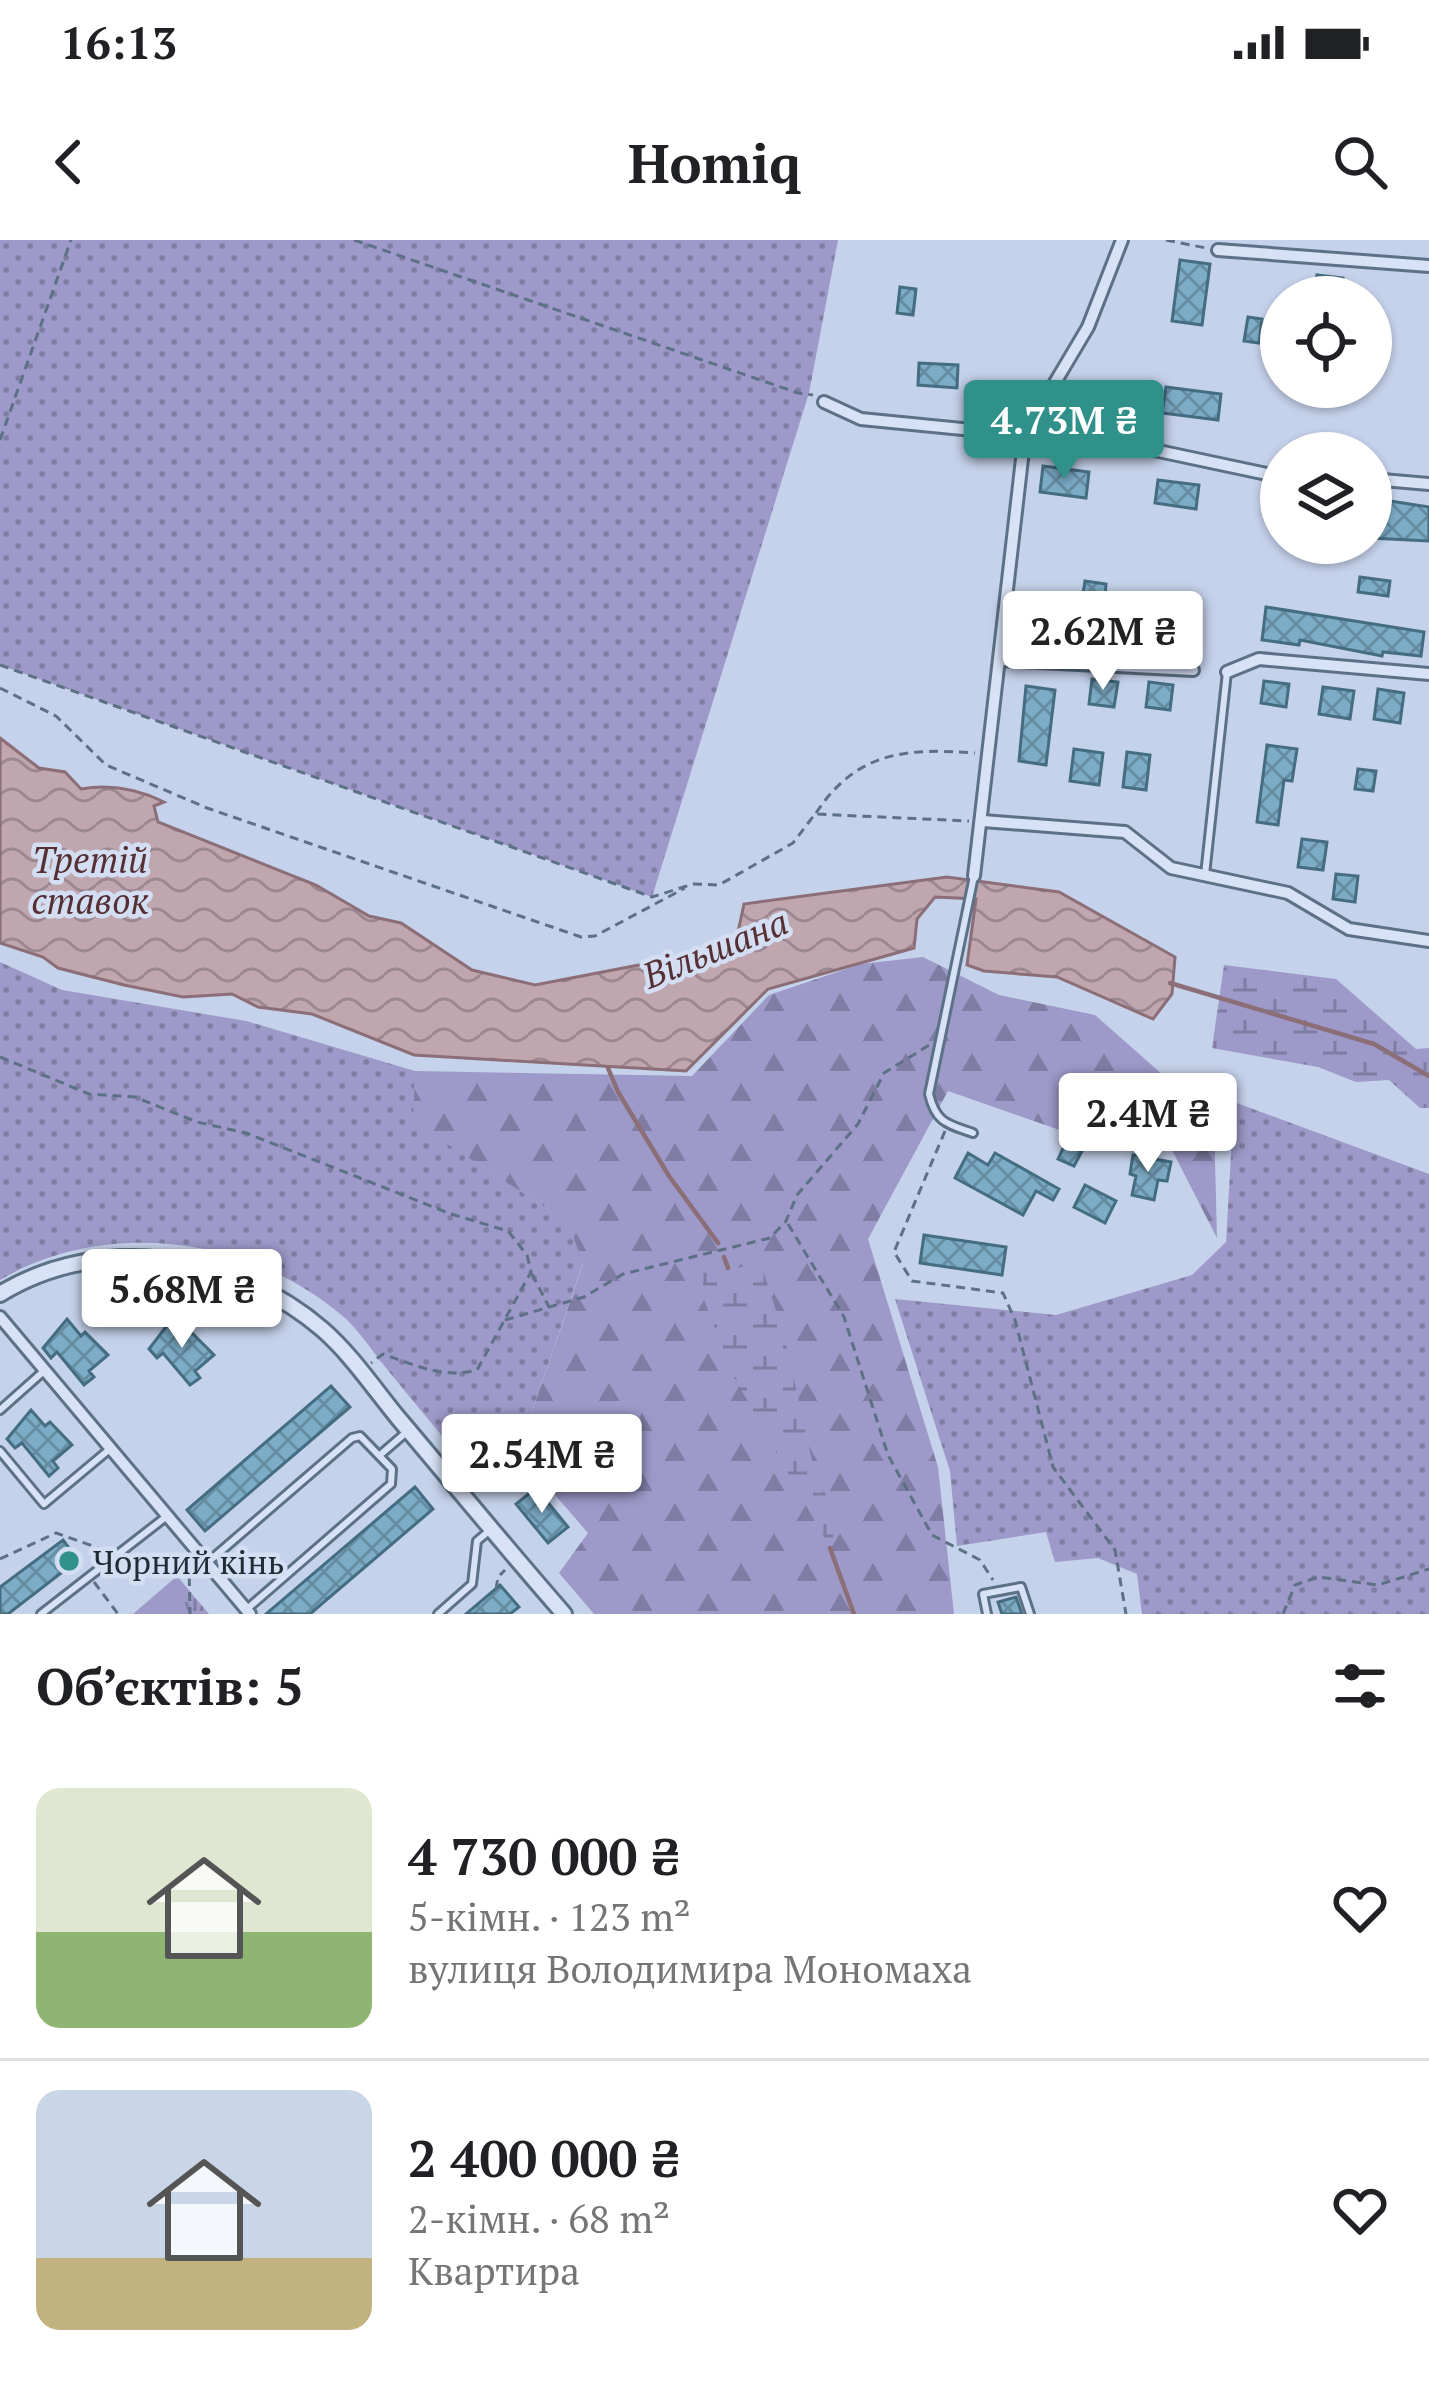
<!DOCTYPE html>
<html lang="uk">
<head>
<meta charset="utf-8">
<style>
  :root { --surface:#fff; --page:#f6f6f6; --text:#202124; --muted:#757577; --line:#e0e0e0; --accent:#30908a }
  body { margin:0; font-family:"PT Serif",serif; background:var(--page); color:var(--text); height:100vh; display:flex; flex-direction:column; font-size:45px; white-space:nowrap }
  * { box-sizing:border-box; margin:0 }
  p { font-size:39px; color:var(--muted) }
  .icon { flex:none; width:66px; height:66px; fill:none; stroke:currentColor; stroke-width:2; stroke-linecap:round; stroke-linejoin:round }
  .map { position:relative; height:1374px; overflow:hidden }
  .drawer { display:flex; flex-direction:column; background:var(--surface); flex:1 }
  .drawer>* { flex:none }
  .buttons { position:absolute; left:1260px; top:36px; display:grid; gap:24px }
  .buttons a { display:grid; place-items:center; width:132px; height:132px; border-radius:50%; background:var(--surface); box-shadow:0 3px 9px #0004; font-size:60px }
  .price { position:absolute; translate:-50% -102px; padding:0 27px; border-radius:12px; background:#fff; color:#222; font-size:39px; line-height:78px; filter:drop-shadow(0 3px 6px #0008) }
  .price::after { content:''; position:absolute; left:50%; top:72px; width:36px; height:27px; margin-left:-18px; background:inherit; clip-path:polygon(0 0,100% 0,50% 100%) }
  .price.current { background:var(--accent); color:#fff }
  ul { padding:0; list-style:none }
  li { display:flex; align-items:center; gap:36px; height:300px; padding:0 36px }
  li+li { border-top:3px solid var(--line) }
  li span { display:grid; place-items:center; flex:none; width:336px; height:240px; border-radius:24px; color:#555 }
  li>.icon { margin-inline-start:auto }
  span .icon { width:144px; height:144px; fill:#fffc; stroke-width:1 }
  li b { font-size:51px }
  h2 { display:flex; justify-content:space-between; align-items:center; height:144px; padding:0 36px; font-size:51px }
  .status { display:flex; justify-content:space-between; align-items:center; height:84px; padding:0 60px; background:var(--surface); direction:ltr }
  .status svg { height:33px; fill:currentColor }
  header { display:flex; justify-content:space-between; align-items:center; height:156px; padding:0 36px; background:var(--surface); font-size:54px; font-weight:800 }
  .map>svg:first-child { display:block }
  .grass { fill:url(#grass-dots) }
  .forest { fill:url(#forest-firs) }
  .wetland { fill:url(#wetland-marsh) }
  .park { fill:url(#park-tufts) }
  .water { fill:url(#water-waves); stroke:#8c6e77; stroke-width:3 }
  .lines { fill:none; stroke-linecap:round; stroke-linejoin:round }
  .stream { stroke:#8c6e77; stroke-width:4.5 }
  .building { fill:url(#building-cross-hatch); stroke:#446d82; stroke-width:3 }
  .service-casing { stroke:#5c7185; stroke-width:12 }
  .minor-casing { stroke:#5c7185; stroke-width:16 }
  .tertiary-casing { stroke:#5c7185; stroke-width:20 }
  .path { stroke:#5c7185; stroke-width:3; stroke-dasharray:9 6; stroke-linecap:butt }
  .service { stroke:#d7e2f6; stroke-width:6 }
  .minor { stroke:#d7e2f6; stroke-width:10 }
  .tertiary { stroke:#d7e2f6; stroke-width:14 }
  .poi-dot { fill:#30908a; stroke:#d4def3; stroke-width:4.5 }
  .labels { text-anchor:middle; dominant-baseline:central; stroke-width:9; stroke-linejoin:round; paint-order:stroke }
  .poi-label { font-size:33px; fill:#1f2c36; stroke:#d4def3; text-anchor:start }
  .water-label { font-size:36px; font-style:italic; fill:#552f34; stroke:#d4def3 }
</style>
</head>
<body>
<div class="status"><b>16:13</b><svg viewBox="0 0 49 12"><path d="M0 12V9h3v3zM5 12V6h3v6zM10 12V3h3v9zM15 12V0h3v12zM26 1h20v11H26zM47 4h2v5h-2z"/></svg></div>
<header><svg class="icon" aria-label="back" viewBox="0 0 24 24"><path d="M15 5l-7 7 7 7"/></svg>Homiq<svg class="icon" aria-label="search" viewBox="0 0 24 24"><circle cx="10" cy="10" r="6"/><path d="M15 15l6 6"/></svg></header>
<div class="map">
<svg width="1429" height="1374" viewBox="0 0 1429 1374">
  <defs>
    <pattern id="grass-dots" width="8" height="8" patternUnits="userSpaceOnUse" patternTransform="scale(3)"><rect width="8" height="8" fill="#9d99c8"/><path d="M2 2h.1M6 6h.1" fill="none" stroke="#7f7da3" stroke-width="1.8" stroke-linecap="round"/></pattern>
    <pattern id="forest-firs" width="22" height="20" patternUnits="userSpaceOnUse" patternTransform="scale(3)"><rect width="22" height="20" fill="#9d99c8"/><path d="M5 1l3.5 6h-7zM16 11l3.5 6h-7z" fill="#7f7da3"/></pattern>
    <pattern id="wetland-marsh" width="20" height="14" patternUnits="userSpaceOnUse" patternTransform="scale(3)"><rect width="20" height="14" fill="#9d99c8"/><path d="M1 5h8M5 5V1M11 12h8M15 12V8" fill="none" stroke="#7f7da3"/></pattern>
    <pattern id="park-tufts" width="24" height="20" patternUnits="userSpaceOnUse" patternTransform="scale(3)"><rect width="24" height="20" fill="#9d99c8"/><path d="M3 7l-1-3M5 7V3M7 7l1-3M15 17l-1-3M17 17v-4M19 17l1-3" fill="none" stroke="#7f7da3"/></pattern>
    <pattern id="water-waves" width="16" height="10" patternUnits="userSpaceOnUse" patternTransform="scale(3)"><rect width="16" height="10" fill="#bfa6af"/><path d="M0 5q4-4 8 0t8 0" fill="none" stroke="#9b878f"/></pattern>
    <pattern id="building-cross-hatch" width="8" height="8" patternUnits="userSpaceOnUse" patternTransform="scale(3)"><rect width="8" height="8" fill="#7dacc7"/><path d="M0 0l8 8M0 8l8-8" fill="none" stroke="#668ca2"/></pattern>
  </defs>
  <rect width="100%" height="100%" fill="#c5d2eb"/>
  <path class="grass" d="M0,0H838L809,153L652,657L0,425Z
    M0,722L62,750L246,781L415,831L414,882L548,969L572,992L583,1023L518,1212L480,1242C449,1204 417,1166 386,1128C373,1112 360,1092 345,1078C252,997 107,977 0,1040Z
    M1234,862L1429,934V1374H1142L1137,1334L1098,1318L1055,1322L1046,1292L957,1306L950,1231L895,1059L1056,1075L1192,1035L1226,1002Z"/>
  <path class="forest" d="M923,717L999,755L1095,775L1214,880L1217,998L1172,910L1088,900L948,851L868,999L938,1227L954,1374H594L559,1333L588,1293L518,1212L583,1024L572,993L548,969L413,882L415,831L692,836L769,755L861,724Z"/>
  <path class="wetland" d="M1224,725L1336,739L1416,809L1429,808V868H1420L1389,840L1356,842L1318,827L1212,808Z
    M761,1024L785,1099L813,1225L837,1282L830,1308L734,1137L703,1057V1033Z"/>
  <path class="park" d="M177,1336L209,1374H133Z"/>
  <path class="water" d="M0,498L39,528L65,532L81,549C110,544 138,549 164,562L154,566L158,582L316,645L369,676L401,683L472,730L535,745L660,721L667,729L735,706L744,664L947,637L1059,652L1175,717L1172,754L1153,779L1057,737L984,731L967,725L976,659L935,657L917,679L914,708L768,749L686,831L414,815L312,774L258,767L232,754L183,757L124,745L58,728L43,717L0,703Z"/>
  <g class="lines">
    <path class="stream" d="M1170,743L1374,804L1429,836
      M608,828L618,852L669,936L718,1003
      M724,1017L728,1028
      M830,1308L854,1374"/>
  </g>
  <path class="building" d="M1180,20L1210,24L1202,85L1172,81Z
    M1317,35L1343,38L1341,57H1314Z
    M900,47L916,49L913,75L897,73Z
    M1248,77L1262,79L1259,103L1244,101Z
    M919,123L958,125L957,148L918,145Z
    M1166,147L1221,154L1218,180L1162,173Z
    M1043,226L1089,232L1086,258L1040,252Z
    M1158,240L1199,245L1196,269L1155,263Z
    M1371,258L1429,267V301L1371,298Z
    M1360,337L1390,341L1388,356L1358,352Z
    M1085,341L1106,344L1105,356L1083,354Z
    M1266,367L1424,392L1421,416L1383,412L1382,416L1300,400L1299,405L1262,400Z
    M1163,373L1190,377L1187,400L1160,396Z
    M1035,378L1133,389L1130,408L1091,403L1090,407L1060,403V410L1031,406Z
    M1092,439L1118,442L1114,467L1089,464Z
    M1264,441L1289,444L1286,467L1261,463Z
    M1149,442L1173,445L1170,470L1146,467Z
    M1026,446L1055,450L1046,525L1019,521Z
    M1323,447L1354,451L1350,479L1319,474Z
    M1378,449L1404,453L1400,483L1374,479Z
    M1267,505L1297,509L1292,541L1284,540L1278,585L1257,582Z
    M1074,509L1103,513L1099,545L1070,541Z
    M1127,512L1150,515L1146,550L1123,547Z
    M1358,529L1376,531L1373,551L1355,549Z
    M1302,599L1327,602L1323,630L1298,627Z
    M1336,634L1358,636L1355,662L1333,659Z
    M1065,904L1082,911L1074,926L1058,919Z
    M968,913L988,925L995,913L1059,949L1053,960L1036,951L1023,975L955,938Z
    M1133,915L1171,922L1167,941L1158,940L1154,960L1132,955L1136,936L1130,934Z
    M1085,945L1116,961L1105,983L1074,967Z
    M924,995L1006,1007L1002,1035L920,1023Z
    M67,1079L81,1096L85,1092L108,1115L89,1131L94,1137L84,1145L57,1112L51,1118L43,1108Z
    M172,1079L186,1096L191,1092L214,1115L195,1131L200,1138L190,1145L163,1113L157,1118L149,1109Z
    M331,1146L350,1167L205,1291L187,1270Z
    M31,1170L45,1186L50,1182L72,1205L53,1221L58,1228L49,1236L22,1203L15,1208L7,1199Z
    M415,1247L433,1269L310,1374H266Z
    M536,1248L568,1287L548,1303L516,1264Z
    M63,1300L78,1320L8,1374H0V1347Z
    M500,1345L519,1367L510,1374H466Z
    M1016,1357L1022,1374H1002L998,1362Z"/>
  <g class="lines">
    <g class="service-casing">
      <path id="service" d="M1205,635L1227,432
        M973,893C947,884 936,883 929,854L974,636
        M0,1170L45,1130
        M0,1211L44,1264L111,1208
        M380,1215L409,1190
        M207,1323L352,1198L360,1196L392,1229L391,1244L247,1369
        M41,1374L167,1276
        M438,1374L472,1344L477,1301L489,1291
        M987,1374L983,1354L1021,1347L1030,1374"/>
    </g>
    <g class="minor-casing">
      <path id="minor" d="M1218,10L1429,26
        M824,162L861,179L1135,206L1281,237
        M1371,239L1429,244
        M1001,420L1193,430
        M1227,432L1259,419L1429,434
        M983,581L1125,592L1171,628L1288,653L1349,689L1429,701
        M974,636L1025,193L1088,87L1122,0
        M0,1077L250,1374"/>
    </g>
    <g class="tertiary-casing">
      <path id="tertiary" d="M0,1054C101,992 234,1014 322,1089C351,1114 375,1150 399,1179C454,1244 508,1310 564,1374"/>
    </g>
    <path class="path" d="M354,0L798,153L813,155
      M1166,0L1206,8
      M0,200L71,0
      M0,425L652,657L693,644L719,645L793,603L815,574L969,581
      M0,448L56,476L106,525L207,568L581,697L595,696L685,648
      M816,573C857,511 906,508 975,513
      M0,817L89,854L135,857L197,882L246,893L451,974L508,991L527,1015L531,1032L477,1130C444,1139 414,1125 383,1114L371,1123
      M945,891L894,1012L912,1041L1003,1053L1015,1080L1053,1227L1115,1310L1126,1374
      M788,984L844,1077L888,1215L932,1295L980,1320L993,1340
      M532,1034L549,1067
      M505,1080L584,1057L623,1034L770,998L786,981L797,955L858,884L884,833L931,804
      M0,1319L56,1293L104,1310
      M189,1322L190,1374
      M94,1342L118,1374
      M496,1349L498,1337L505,1330
      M1283,1374L1295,1345L1318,1337L1378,1345L1429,1329"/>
    <use href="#service" class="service"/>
    <use href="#minor" class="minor"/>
    <use href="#tertiary" class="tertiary"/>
  </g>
  <circle class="poi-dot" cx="69" cy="1321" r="12"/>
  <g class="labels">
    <g class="poi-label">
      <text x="93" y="1321">Чорний кінь</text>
    </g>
    <g class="water-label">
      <text x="90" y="619">Третій<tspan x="90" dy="41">ставок</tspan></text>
      <text transform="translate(715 708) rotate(-22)">Вільшана</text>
    </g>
  </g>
</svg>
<div class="buttons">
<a><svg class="icon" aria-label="locate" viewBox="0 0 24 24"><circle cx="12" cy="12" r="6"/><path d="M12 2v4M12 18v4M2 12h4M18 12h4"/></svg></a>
<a><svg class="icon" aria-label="layers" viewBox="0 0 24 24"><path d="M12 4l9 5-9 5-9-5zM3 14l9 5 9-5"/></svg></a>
</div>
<b class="price current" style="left:1064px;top:242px">4.73M ₴</b>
<b class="price" style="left:1103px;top:453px">2.62M ₴</b>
<b class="price" style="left:1148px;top:935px">2.4M ₴</b>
<b class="price" style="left:182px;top:1111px">5.68M ₴</b>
<b class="price" style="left:542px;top:1276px">2.54M ₴</b>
</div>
<section class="drawer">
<h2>Об’єктів: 5<svg class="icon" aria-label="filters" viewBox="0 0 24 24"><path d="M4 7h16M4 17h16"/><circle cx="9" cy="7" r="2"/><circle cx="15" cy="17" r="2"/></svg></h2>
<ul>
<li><span style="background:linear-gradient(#dfe7d0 60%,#8fb573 0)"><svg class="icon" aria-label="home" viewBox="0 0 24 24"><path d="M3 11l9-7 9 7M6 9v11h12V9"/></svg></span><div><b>4 730 000 ₴</b><p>5-кімн. · 123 m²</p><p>вулиця Володимира Мономаха</p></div><svg class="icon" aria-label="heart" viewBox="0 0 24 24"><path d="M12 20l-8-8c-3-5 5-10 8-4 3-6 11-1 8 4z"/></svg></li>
<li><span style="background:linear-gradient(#c9d6e8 70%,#c2b280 0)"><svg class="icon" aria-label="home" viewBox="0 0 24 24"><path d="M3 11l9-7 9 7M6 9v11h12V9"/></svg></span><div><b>2 400 000 ₴</b><p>2-кімн. · 68 m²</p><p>Квартира</p></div><svg class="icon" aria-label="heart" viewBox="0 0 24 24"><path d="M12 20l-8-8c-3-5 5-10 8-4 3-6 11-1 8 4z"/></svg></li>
</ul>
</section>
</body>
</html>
